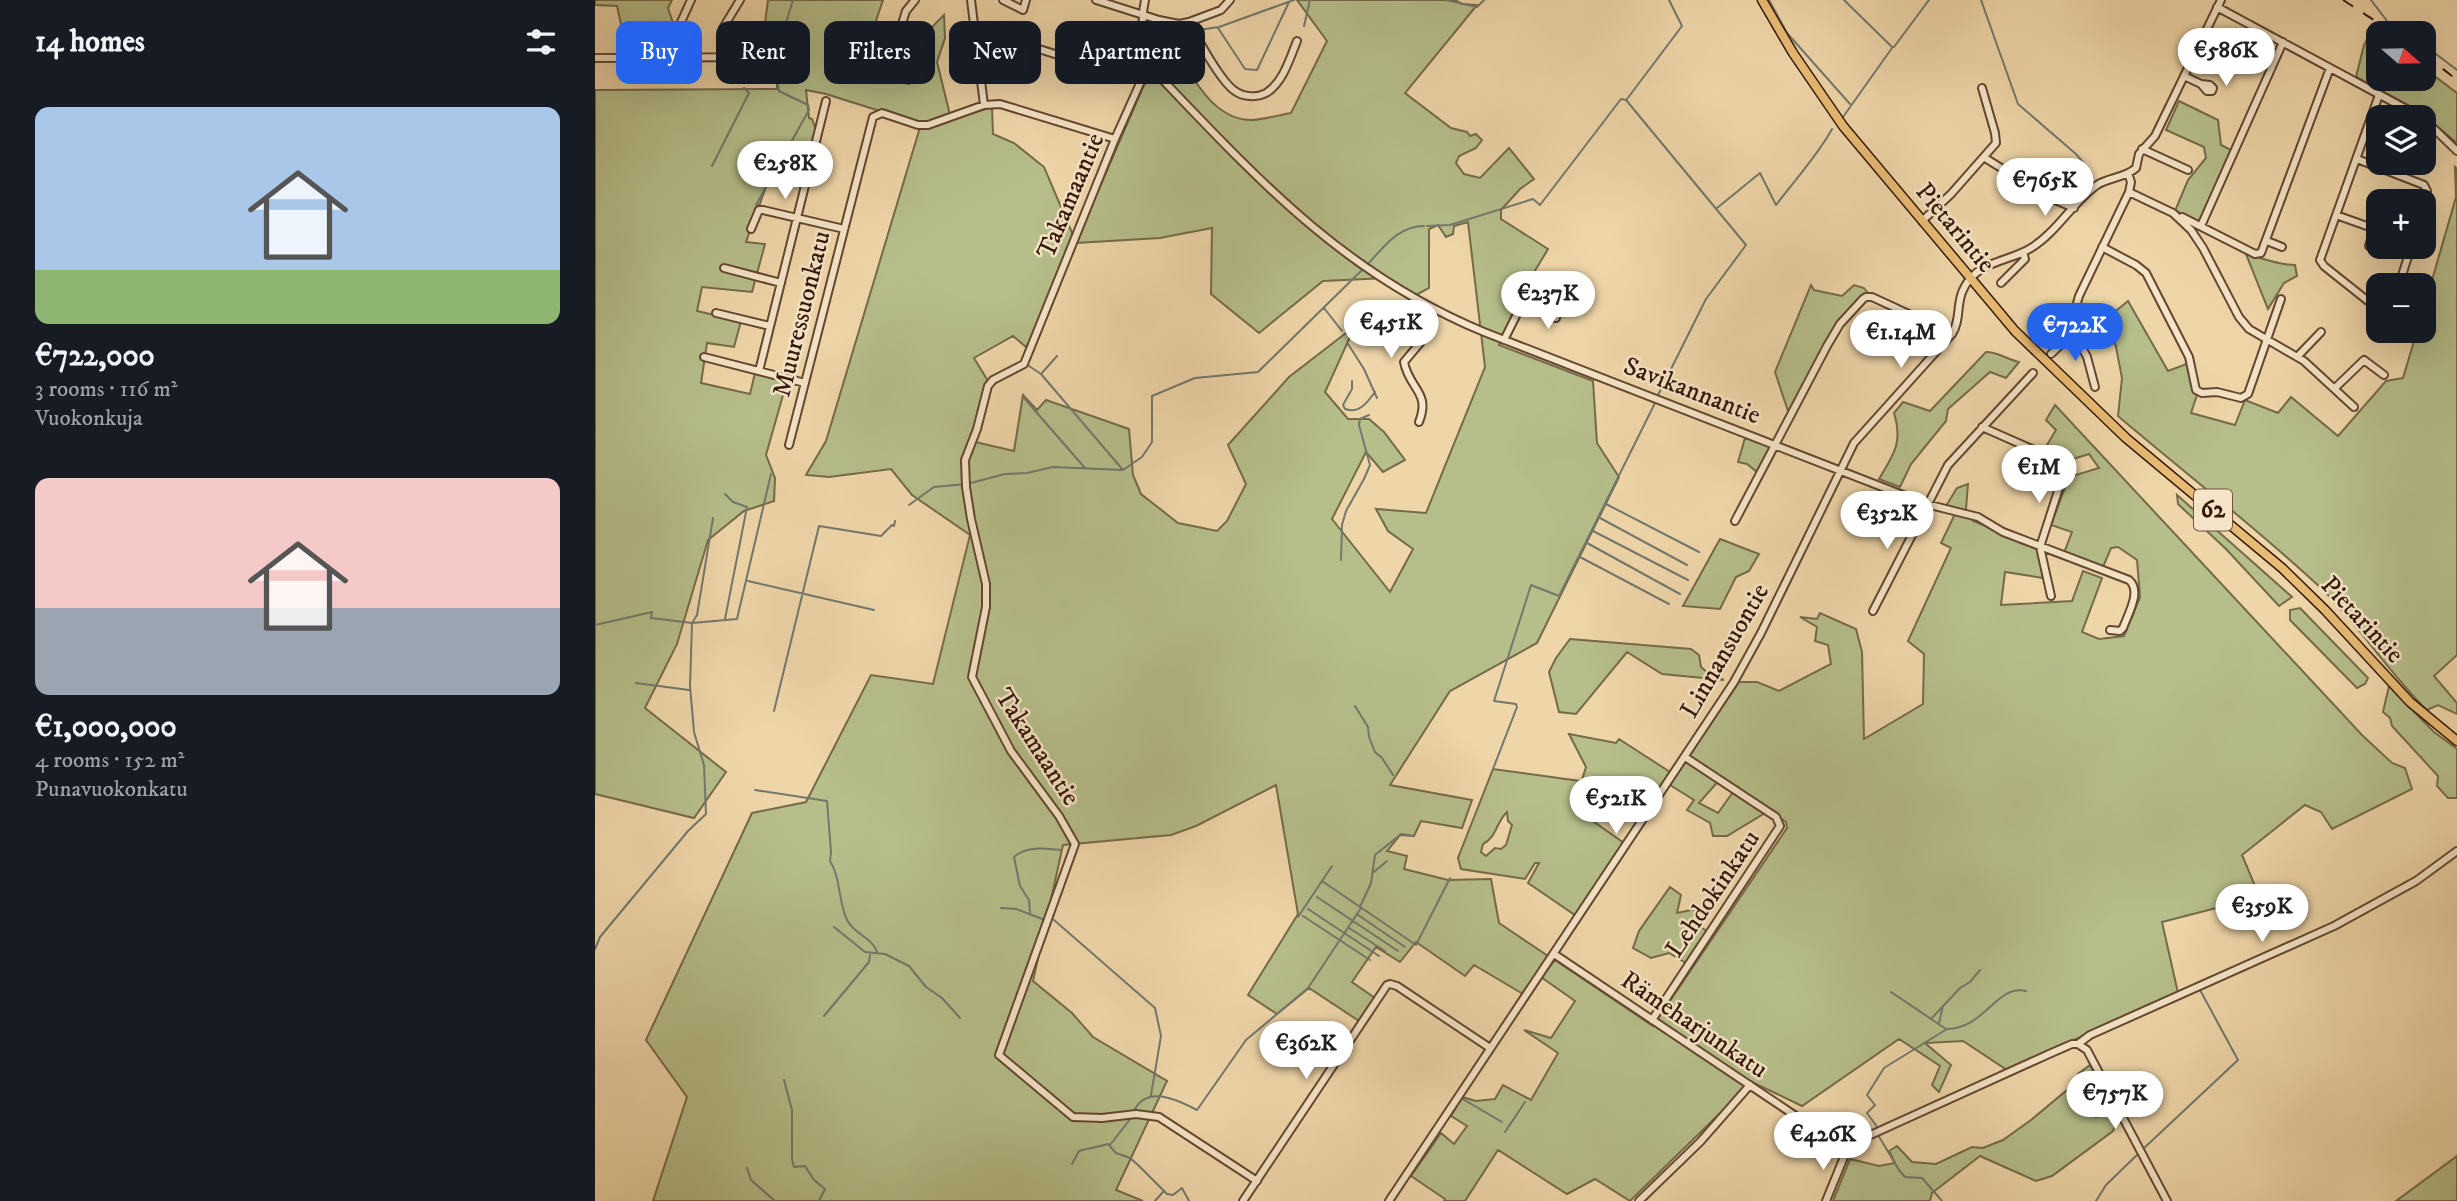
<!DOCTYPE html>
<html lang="en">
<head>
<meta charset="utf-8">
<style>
  :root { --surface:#171b24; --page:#242831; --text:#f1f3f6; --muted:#9ea1a6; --accent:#2563eb }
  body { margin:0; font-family:"IM FELL DW Pica",serif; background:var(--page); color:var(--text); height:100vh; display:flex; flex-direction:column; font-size:26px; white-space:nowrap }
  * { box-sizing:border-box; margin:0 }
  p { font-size:23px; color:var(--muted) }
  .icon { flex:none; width:38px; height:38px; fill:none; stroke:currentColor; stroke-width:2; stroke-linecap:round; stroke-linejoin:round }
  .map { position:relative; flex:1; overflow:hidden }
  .side { display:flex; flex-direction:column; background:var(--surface); width:595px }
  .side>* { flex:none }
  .top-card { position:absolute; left:21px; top:21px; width:665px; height:63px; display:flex; gap:14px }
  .needle { width:46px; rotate:110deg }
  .buttons { position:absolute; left:1771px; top:21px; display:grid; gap:14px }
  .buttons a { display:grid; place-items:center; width:70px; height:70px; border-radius:14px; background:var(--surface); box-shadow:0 7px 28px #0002; font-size:35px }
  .price { position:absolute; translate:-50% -60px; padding:0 16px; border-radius:24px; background:#fff; color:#222; font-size:23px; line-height:46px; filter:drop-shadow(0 2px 4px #0008) }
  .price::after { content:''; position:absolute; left:50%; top:42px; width:21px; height:16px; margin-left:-10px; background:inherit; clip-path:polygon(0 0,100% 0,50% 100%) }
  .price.on { background:var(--accent); color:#fff }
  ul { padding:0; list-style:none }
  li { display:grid; align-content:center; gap:14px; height:371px; padding:0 35px }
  li span { display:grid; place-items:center; height:217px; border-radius:14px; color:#555 }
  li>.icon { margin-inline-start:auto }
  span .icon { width:126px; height:126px; fill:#fffc; stroke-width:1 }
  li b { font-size:30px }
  h2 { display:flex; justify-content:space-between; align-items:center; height:84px; padding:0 35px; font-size:30px }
  .tag { padding:0 24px; border-radius:14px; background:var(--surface); box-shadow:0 7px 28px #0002; font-size:24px; line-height:63px }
  .tag.on { background:var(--accent); color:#fff }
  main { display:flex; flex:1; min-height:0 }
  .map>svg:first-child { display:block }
  .green { fill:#b6be8a; stroke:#756a49; stroke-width:2; fill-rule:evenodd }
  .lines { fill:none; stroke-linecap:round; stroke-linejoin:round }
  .stream { stroke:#72786d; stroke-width:2 }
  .minor-casing { stroke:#634730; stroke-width:10 }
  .major-casing { stroke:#341708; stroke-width:11 }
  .minor { stroke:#f5e4c7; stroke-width:6 }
  .major { stroke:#e8bb74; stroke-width:8 }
  .rail { stroke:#341708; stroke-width:2; stroke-dasharray:12 12; stroke-linecap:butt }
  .labels { text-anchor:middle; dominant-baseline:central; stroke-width:5; stroke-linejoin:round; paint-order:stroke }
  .shield { fill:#f5e4c7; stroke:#6e5441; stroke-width:2 }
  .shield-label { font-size:24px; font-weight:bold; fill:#341708 }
  .street-label { font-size:26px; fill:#341708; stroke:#f5e4c7 }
</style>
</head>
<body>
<main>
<section class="side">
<h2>14 homes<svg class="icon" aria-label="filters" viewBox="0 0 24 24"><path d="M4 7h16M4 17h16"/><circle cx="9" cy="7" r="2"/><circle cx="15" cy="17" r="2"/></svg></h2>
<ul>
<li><span style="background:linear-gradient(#a9c7e8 75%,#8fb573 0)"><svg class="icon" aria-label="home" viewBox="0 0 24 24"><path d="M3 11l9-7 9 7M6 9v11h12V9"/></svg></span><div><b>€722,000</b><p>3 rooms · 116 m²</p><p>Vuokonkuja</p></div></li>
<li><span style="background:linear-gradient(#f6c9c9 60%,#9aa5b1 0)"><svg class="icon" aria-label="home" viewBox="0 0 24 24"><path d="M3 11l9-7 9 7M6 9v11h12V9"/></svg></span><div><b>€1,000,000</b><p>4 rooms · 152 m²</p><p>Punavuokonkatu</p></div></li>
</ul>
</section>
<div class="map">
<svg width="1862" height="1201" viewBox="0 0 1862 1201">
  <rect width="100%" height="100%" fill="#efd6a9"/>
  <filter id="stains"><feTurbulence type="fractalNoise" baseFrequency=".00286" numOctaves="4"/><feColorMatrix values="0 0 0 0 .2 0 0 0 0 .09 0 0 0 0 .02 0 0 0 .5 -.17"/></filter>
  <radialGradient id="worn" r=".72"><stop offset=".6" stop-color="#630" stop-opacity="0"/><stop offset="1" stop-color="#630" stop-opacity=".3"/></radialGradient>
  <path class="green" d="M0,0H77L73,8L80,29L58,37L26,24L22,6L0,5Z
    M173,0H288L264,71L314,84L337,27L349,15L350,38L342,62L356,119L397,107L398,134L419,143L449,167L481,242L549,85L569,67L562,52L567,30L584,32L579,48C598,77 618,121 658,120C670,119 684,115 696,113L732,41L702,0H860L867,4L882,5L810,93L856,128L872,132L875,136L881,134L887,140L881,148L864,156L861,163L869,174L885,178L914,148L939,179L925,189L906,210V219L953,249L938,274L940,278L921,306L904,345L998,381L1002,443L1024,477L942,643L855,691L795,785L877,800L867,828L826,821L819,836L805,835L792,851L812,856L809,869L853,880L896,879L904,923L953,956L928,994L879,965L870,976L821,942L805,962L781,947L757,982L780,998L764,1021L714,988L682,1014L653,995L703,914L681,785L601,826L576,835L468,845L438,981L477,1013L498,1037L572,1081L521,1190L548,1201H58L92,1097L51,1040L157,813L211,802L276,675L338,684L375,535L317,495L296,469L234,477L211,475L231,441L326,124L231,94L211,90L214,118L217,119L221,130L216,149L195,142L180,162L151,242L170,244L157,292L107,287L102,311L146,321L139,347L112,343L106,383L155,394L160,373L192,381L171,455L180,478L179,501L149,511L113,540L82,644L50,708L131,772L99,818L0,794V90L182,89V54H166ZM873,222L890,367L831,513L781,509L793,531L818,549L795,592L737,519L771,452L788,472L810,460L789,432L774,419H753L730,392L760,326L694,377L633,445L651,484L632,521L622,531L583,523L546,494L538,475L534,429L451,400L442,410L428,395L419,451L376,441L393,381L379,358L418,336L431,347L446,326L481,243L565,238L617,228L616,294L664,333L728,281L792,278L821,295L834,288V229L843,225L851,237L858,234L859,226Z
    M1776,32L1783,37V79H1829V68L1862,93V143L1824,111L1761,77L1769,45Z
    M1584,101L1623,120L1626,145L1636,150L1605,222L1580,211L1593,180L1611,158L1609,147L1571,130Z
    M1860,167L1862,169V655L1839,676L1862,703V714L1843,705L1832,710C1793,672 1765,626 1727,589C1662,528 1591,474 1523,416L1527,378L1521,347L1512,318L1533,301L1573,371L1594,363L1602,395L1596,413L1640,425L1650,400L1683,413L1696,397L1743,436L1791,381L1808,378L1822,331H1829V308L1861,197Z
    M1651,254C1668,258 1683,265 1700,265L1702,276L1689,283L1673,309Z
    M1216,285L1219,290L1247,296L1259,285L1269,288L1273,293C1235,322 1217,368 1196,409L1193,411L1180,372Z
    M1391,352C1403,352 1411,359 1424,362L1411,378L1395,372L1353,409L1351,421L1316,464L1305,487L1284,479C1299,454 1308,443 1299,413L1308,402L1335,411Z
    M1460,405L1767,735L1797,763L1810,768L1817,789L1737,829L1726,812L1710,805L1647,855L1663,893L1633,905L1567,922L1583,993L1412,1070L1368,1041L1330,1043L1356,1065L1344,1092L1337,1085L1345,1066L1304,1039L1207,1106L1157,1082L1035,1201L1000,1179L972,1194L903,1150L870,1201H849L850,1199L816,1176L846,1133L859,1144L872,1126L856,1116L867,1097L881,1101L900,1099L908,1085L936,1100L963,1053L929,1030L956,1038L980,1001L946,977L960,960L1058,1026L1192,828L1191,822L1126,778L1104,803L1123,813L1138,792L1170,813L1132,836H1118L1115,823L1092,810L1099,800L1075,785L1144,682H1162L1184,691L1236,664L1233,645L1220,641L1222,627L1205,617L1222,619L1225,613L1261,629L1267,652L1269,739L1328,704L1329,654L1313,641L1356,548L1346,543L1360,514L1351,506L1362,488L1373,484L1371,509L1378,521L1443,548L1448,578L1410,572L1406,605L1477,601L1488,571L1507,578L1487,632L1504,639L1529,636L1545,597L1542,560L1523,547L1516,548L1508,567L1469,553L1477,532L1456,525L1474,477L1504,468L1494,454L1472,461L1449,450L1461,430L1451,420Z
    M1150,438L1176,447L1162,472L1152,464L1143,462Z
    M1582,495L1697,597L1684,606L1631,549L1583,504Z
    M1125,539L1164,554L1154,571L1141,577L1125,609L1088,606Z
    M1705,608L1773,678L1770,684L1762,688L1695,620V610Z
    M975,639L1096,649L1104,655L1106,667L1115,675L1129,680L1067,674L1032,652L981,714L964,712L954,672L961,658Z
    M1794,686L1839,732L1862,749V798H1853L1842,786L1843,776L1797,726L1795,718L1788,712Z
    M974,734L1021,743L1024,739L1075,772L1048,813L1001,783L981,809L1029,843L980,915L933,883L944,863H940L930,879L866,869L863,858L898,769L985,781L986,783L991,767ZM912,812L913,821L917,825L911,845L906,849L900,848L891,856L886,852L888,844C902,837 901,822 912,812Z
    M1075,887L1086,895L1082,913L1106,908L1097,922L1112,931L1091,963L1074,953L1056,958L1038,948L1044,931Z
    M1495,1065L1510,1093L1493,1104L1501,1117L1517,1107L1523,1119L1518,1131L1457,1176L1441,1181L1385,1156L1337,1193L1335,1201H1238L1255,1159L1284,1166L1300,1163L1294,1151L1302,1146L1317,1162L1341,1164L1377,1147L1388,1148L1408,1140L1436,1120L1484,1080L1483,1074Z
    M1862,1156V1201H1801Z"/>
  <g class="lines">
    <path class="stream" d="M851,0L882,7L889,0
      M1174,0L1192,33L1255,104
      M1249,0L1297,47H1299L1334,0
      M1386,0L1423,104L1481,154L1493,168
      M1776,0L1792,21L1813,33
      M709,26L715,0
      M623,28L650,69L662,70L694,2
      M603,30L624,27L699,0
      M1829,45L1862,70
      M1032,99L1087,26L1074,0
      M1248,117L1297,48
      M117,166L154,93L149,88
      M1122,208L1165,173L1181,205C1199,181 1223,155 1237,129
      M177,209L161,205L214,110L213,105L184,91C177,59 189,30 198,0
      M832,226L855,225L938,199L945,205L1026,99L1031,100L1151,245L1111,299L1063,395
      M772,265C789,247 803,226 829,226
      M729,308L747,331
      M753,344L769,369L782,398
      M431,364L446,374L528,470
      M446,374L462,356
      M757,381V389L748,405L750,409C764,414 772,403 780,392
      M429,398L490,468
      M1011,504L1104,552
      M314,505L339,487L372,484L410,474L432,473L458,467L528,470L547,457L557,442V396L600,378L663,372L767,270
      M1005,518L1092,565
      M998,531L1093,580
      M992,543L1085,594
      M985,557L1074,604
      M746,560L747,525L751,511L769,479L775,465L764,425L765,419L774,415
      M153,581L279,610
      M130,619L152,507L138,502L130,494
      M0,625L57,612L56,618L97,623L142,619L176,474
      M41,683L94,690
      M760,706L773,727L774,737L780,752L787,758L798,775
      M179,711L224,526L286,536L297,525L299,526L300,521
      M898,769L922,707L921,704L899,701L936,585L964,596L1061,401
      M160,790L232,801L236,852L235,861C246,878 243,901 252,920C260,935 278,938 282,952
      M779,872L792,861
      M727,881L821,945L855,878
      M722,897L803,951
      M765,907L776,883L780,855L806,834L818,836
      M406,908L421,909L450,920
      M713,909L784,956
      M435,913L434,900L425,886L419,857C432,845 451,849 467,850
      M763,915L810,947
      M708,916L775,960
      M703,917L737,866
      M459,920L560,1008L566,1036L556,1095
      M239,927L270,952L290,954L314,966L331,987L347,998L365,1018
      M754,928L790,951
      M0,949L5,937L93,831L111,814L109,765L99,732L95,686L97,623L102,615L118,518
      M1296,992L1351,1029
      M229,1016L274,962L275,955
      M1336,1019L1365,988L1375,982L1385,970
      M1344,1023L1348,1006
      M189,1080L197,1110V1159L199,1167L210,1166L219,1180L230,1189L224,1201
      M866,1098L907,1122
      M538,1113C550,1084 581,1099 602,1110L651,1040L713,988L766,908
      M1280,1130L1283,1128L1272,1113L1280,1105L1272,1095L1289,1068L1352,1029C1391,1028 1401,984 1431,991
      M910,1132L930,1102
      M1283,1135L1304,1170L1310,1177L1327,1178L1347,1201
      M515,1145L536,1118
      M1547,1150L1643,1060L1605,990
      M477,1164L484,1151C494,1148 503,1147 513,1144L521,1153L535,1158L543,1165L572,1194L578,1195L587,1188L594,1201
      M152,1168L156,1180L180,1201
      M560,1201L568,1192
      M1501,1201L1511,1185L1543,1154"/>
    <g class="minor-casing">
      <path id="minor" d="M376,0L389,105
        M408,0L428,10L431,0
        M501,0L564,20L584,24L594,22L626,10L635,0
        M550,0C544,26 550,55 565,77C665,182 751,275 889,332L1331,504L1383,517L1408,532L1534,580C1547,591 1533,614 1528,628L1525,631L1515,630
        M1622,7L1826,117
        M594,22C602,38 626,82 640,91C648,97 662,98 671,93C688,83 695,58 702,41
        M380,29L546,81
        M1608,36L1626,44H1634L1636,50H1631L1626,44
        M87,57L86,22L96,0
        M128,57V28L145,0
        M0,58L166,57
        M294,64L311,11L320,0
        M556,64L546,81L520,139L429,364L398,380L393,386L382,429L370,460L371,487L376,519L391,584V607L377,677L416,751L464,816L480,844L404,1055L478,1117L507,1118L541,1114L564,1117L662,1181
        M1589,76L1606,84L1615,85L1618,88L1617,91H1612L1606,84
        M1829,119L1862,151
        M1547,149L1593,170
        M1390,158L1455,198L1479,208
        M1762,159L1829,185L1832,191L1829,202
        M1534,192L1578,213L1596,230L1608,248L1644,317L1654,329L1709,361L1759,407
        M1741,215L1783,230
        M1587,217L1660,254L1666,253L1735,68
        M1327,221L1356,194L1401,143L1400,133L1387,88
        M1606,226L1688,42
        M156,229L164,210H168L249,229
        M1672,241L1687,247
        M1774,246L1779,229
        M1507,247L1541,265L1551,273L1594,357L1601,390L1607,393L1622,392L1646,398L1653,394L1686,299
        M129,268L186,283
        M1406,283L1430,259L1428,252
        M1804,285L1816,247
        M1783,309L1729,266L1725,260L1784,95
        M121,313L175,326
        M1811,331L1820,338
        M1479,332L1492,357L1500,387
        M909,340L927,304C940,303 948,317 961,318L965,304L975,292
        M1456,354L1479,332L1480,310L1484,296L1534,192L1536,182L1533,173
        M109,357L210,383
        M1702,357L1726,332
        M164,371L231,101
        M1740,388L1769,360L1789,375
        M824,422C836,392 814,389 809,362L825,343L833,306
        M1387,427L1464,461L1471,466L1445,547L1456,596
        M194,445L278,117L287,113L323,125H333L389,105L405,104L520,139
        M1140,521L1232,346L1245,324L1268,299L1271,297H1277L1357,334
        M1278,611L1353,465L1438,373
        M959,954L1238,1141L1249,1147L1454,1054L1477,1044H1483
        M1057,1020L1185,826L1181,817L1090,757
        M1483,1044L1495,1035L1739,926L1821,881L1862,851
        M1483,1044L1492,1050L1572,1201
        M648,1201L792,985L795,984L802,986L895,1048
        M794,1201L1139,682L1166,633L1259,443L1357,334C1368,317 1358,299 1375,279C1390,261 1417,260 1436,248C1462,232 1477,203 1502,185C1514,177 1530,178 1541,168L1544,154L1560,136L1626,0
        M1044,1201L1105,1142L1155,1085
        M1231,1201L1249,1157V1147"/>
    </g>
    <g class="major-casing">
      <path id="major" d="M1167,0L1198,53L1248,126L1420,331L1531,438L1687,568L1730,610L1815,702L1862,741"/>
    </g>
    <use href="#minor" class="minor"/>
    <use href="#major" class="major"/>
    <path class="rail" d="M1748,0L1799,33
      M1829,54L1862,80"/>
  </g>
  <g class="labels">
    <rect class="shield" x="1599" y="489.5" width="38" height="41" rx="5"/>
    <g class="shield-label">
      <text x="1618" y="510">62</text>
    </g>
    <g class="street-label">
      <text transform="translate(476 196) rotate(-67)">Takamaantie</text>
      <text transform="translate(1360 228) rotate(50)">Pietarintie</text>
      <text transform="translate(207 314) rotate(-76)">Muuressuonkatu</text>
      <text transform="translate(1097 391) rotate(21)">Savikannantie</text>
      <text transform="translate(1767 620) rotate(47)">Pietarintie</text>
      <text transform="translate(1130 651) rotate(-60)">Linnansuontie</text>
      <text transform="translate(442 747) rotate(57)">Takamaantie</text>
      <text transform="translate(1118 894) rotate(-56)">Lehdokinkatu</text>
      <text transform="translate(1099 1025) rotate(34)">Rämeharjunkatu</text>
    </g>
  </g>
  <rect width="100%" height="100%" filter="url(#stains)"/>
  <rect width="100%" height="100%" fill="url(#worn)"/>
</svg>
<div class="buttons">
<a><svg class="needle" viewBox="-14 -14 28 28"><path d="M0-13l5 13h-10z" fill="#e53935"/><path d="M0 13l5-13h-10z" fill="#9ea1a6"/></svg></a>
<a><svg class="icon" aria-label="layers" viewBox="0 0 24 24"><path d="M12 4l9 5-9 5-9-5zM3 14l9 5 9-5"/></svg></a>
<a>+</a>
<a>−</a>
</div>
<b class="price" style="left:1631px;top:88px">€586K</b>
<b class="price" style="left:190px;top:201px">€258K</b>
<b class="price" style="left:1450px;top:218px">€765K</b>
<b class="price" style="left:953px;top:331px">€237K</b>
<b class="price" style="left:796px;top:360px">€451K</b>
<b class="price on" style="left:1480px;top:363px">€722K</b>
<b class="price" style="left:1306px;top:370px">€1.14M</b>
<b class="price" style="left:1444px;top:505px">€1M</b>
<b class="price" style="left:1292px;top:551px">€352K</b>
<b class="price" style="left:1021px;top:836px">€521K</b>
<b class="price" style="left:1667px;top:944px">€359K</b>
<b class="price" style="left:711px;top:1081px">€362K</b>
<b class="price" style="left:1520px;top:1131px">€757K</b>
<b class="price" style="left:1228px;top:1172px">€426K</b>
<div class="top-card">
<a class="tag on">Buy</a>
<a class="tag">Rent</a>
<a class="tag">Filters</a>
<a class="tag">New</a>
<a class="tag">Apartment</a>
</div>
</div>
</main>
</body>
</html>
